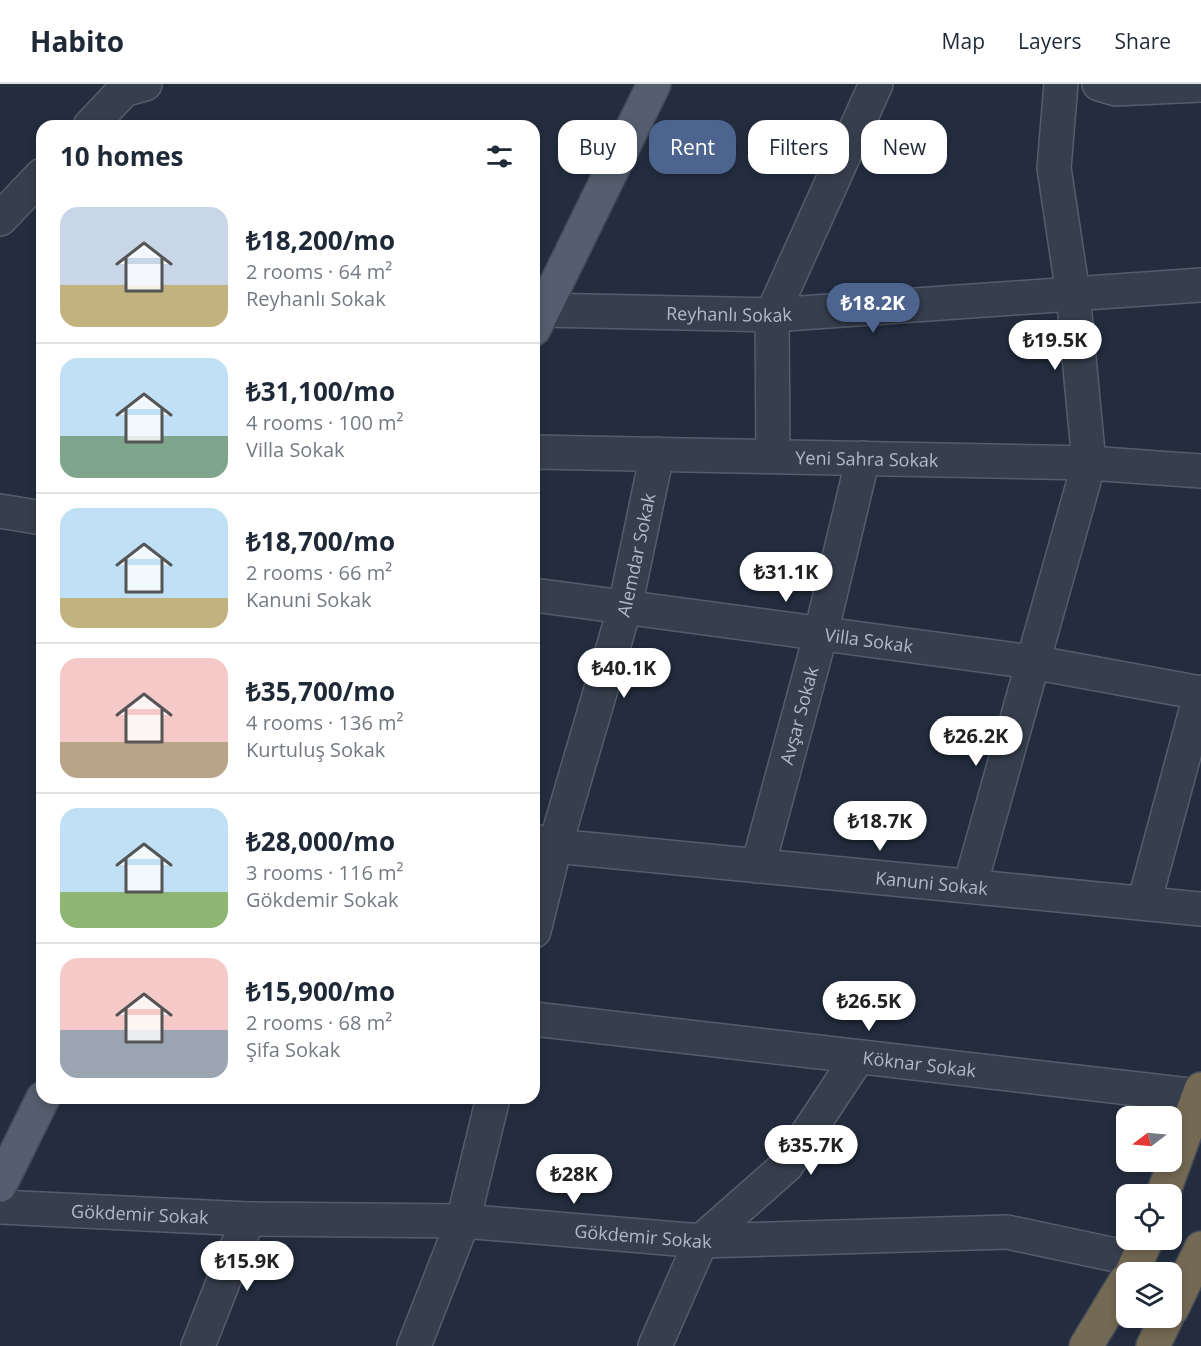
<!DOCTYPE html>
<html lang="en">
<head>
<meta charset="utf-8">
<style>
  :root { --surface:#fff; --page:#f6f6f7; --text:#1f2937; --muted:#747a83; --line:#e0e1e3; --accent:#4d648f }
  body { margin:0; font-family:"Open Sans",sans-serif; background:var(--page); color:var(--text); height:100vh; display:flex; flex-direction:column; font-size:22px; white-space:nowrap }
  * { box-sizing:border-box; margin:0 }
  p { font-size:20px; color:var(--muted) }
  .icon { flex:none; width:33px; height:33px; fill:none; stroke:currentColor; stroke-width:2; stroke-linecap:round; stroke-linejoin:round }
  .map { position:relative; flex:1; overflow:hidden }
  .details { position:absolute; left:36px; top:36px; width:504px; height:984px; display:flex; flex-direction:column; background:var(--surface); border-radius:18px; box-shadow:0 3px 9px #0003 }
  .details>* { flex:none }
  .hud { position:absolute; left:558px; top:36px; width:552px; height:54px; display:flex; gap:12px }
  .needle { width:39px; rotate:254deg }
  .fabs { position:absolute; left:1116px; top:1022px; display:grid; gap:12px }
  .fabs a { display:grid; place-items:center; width:66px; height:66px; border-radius:12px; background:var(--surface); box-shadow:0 3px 9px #0003; font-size:30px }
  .price { position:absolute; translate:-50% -51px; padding:0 14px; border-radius:21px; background:#fff; color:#222; font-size:20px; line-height:39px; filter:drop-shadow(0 2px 3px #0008) }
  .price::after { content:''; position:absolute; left:50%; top:36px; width:18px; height:14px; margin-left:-9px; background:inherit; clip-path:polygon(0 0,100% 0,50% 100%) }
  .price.selected { background:var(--accent); color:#fff }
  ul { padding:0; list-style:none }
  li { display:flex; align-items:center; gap:18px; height:150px; padding:0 24px }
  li+li { border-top:2px solid var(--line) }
  li span { display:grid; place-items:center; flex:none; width:168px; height:120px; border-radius:18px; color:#555 }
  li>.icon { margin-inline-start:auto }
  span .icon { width:72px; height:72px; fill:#fffc; stroke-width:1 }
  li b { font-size:26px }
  h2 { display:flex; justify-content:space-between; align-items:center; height:72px; padding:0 24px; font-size:26px }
  .pill { padding:0 21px; border-radius:18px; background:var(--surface); box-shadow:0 3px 9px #0003; font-size:21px; line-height:54px }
  .pill.selected { background:var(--accent); color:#fff }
  header { display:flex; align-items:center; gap:36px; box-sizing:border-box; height:84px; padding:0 30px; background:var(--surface); border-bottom:2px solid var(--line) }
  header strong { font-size:28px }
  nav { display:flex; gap:33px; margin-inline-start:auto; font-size:21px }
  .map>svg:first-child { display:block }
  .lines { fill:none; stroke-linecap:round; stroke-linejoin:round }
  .minor-casing { stroke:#555d6c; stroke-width:36 }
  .major-casing { stroke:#404857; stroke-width:36 }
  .highway-casing { stroke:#424a59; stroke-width:36 }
  .minor { stroke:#373f4e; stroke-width:33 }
  .major { stroke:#545e6e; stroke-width:33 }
  .highway { stroke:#746953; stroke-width:33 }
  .labels { text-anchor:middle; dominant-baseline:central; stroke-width:5; stroke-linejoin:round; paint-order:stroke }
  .street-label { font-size:18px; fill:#b2bac9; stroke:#1c2433 }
</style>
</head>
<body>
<header>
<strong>Habito</strong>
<nav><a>Map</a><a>Layers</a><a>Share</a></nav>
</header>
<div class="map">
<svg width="1201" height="1262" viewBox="0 0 1201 1262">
  <rect width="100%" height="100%" fill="#232d3e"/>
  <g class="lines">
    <g class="minor-casing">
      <g id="minor">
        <path d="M1099,0L1116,5L1201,1"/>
        <path d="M90,42L124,6L145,0"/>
        <path d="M0,135L42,91"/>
        <path id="s1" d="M543,226L772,231L1201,201"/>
        <path id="s2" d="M534,368L1089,379L1201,387"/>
        <path d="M773,372L772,231L876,0"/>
        <path d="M0,427L42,434"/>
        <path id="s3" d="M534,511L1032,578L1201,609"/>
        <path id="s4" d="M534,757L555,762L1201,825"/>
        <path id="s5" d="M758,782L821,549L863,374"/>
        <path d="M970,802L1089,379L1073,210L1054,84L1061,0"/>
        <path d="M1144,819L1201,608"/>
        <path id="s6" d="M534,847L555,762L625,523L657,370"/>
        <path id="s7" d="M534,935L1198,1012"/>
        <path id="s8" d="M0,1123L248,1135L463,1137L701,1157L1007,1148L1139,1176"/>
        <path d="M198,1262L248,1135"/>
        <path d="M414,1262L463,1137L493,1014"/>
        <path d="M655,1262L701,1157L786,1082L858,973"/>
      </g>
    </g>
    <g class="major-casing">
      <path id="major" d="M534,245L654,0
        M0,1101L43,1014"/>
    </g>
    <g class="highway-casing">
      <path id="highway" d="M1163,1110L1201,1005
        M1132,1188L1147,1155
        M1172,1225L1201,1164
        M1086,1262L1126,1196
        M1153,1262L1167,1233"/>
    </g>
    <use href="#minor" class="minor"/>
    <use href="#major" class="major"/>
    <use href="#highway" class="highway"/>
  </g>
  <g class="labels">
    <g class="street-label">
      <text stroke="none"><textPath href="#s1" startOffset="186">Reyhanlı Sokak</textPath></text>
      <text stroke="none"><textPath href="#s2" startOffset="333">Yeni Sahra Sokak</textPath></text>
      <text stroke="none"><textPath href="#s6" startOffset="390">Alemdar Sokak</textPath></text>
      <text stroke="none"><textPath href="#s3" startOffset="338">Villa Sokak</textPath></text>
      <text stroke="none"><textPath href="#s5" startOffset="156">Avşar Sokak</textPath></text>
      <text stroke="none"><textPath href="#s4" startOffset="400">Kanuni Sokak</textPath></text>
      <text stroke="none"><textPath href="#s7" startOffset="388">Köknar Sokak</textPath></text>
      <text stroke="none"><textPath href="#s8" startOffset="140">Gökdemir Sokak</textPath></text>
      <text stroke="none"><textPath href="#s8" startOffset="644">Gökdemir Sokak</textPath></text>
    </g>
  </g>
</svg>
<div class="fabs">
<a><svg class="needle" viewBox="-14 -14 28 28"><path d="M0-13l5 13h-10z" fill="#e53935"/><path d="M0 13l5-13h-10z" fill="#747a83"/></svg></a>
<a><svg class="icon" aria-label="locate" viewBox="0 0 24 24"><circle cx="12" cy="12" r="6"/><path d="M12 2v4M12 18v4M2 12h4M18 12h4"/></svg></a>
<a><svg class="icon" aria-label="layers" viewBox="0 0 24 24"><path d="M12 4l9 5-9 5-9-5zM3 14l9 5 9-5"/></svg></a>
</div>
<b class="price selected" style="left:873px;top:250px">₺18.2K</b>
<b class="price" style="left:1055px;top:287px">₺19.5K</b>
<b class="price" style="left:786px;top:519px">₺31.1K</b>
<b class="price" style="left:624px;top:615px">₺40.1K</b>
<b class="price" style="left:976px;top:683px">₺26.2K</b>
<b class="price" style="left:880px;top:768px">₺18.7K</b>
<b class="price" style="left:869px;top:948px">₺26.5K</b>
<b class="price" style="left:811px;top:1092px">₺35.7K</b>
<b class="price" style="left:574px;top:1121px">₺28K</b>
<b class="price" style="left:247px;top:1208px">₺15.9K</b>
<div class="hud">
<a class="pill">Buy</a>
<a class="pill selected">Rent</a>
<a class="pill">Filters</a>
<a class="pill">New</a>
</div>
<section class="details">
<h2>10 homes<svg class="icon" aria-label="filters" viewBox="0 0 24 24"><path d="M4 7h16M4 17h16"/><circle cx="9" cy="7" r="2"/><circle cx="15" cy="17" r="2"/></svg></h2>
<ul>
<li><span style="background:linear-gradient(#c9d6e8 65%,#c2b280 0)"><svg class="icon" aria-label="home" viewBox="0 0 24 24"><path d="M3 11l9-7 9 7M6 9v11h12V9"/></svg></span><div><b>₺18,200/mo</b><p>2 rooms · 64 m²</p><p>Reyhanlı Sokak</p></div></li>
<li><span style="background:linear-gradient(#bfe0f5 65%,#7fa58c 0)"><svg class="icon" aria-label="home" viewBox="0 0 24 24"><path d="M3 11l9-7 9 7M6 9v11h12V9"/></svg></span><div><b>₺31,100/mo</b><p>4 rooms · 100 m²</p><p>Villa Sokak</p></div></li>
<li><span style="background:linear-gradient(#bfe0f5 75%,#c2b280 0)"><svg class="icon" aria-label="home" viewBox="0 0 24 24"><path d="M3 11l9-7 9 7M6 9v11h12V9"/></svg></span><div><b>₺18,700/mo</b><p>2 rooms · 66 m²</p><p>Kanuni Sokak</p></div></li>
<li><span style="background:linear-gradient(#f6c9c9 70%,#b9a48a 0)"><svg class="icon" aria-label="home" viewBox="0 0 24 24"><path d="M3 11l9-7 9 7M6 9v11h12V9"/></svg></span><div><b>₺35,700/mo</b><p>4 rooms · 136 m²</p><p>Kurtuluş Sokak</p></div></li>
<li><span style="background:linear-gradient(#bfe0f5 70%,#8fb573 0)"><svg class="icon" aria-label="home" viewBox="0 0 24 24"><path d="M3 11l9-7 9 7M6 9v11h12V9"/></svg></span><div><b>₺28,000/mo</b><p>3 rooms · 116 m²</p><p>Gökdemir Sokak</p></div></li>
<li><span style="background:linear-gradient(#f6c9c9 60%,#9aa5b1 0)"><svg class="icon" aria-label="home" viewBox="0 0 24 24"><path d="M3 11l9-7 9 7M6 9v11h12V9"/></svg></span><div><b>₺15,900/mo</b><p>2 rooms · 68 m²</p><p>Şifa Sokak</p></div></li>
</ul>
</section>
</div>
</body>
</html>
